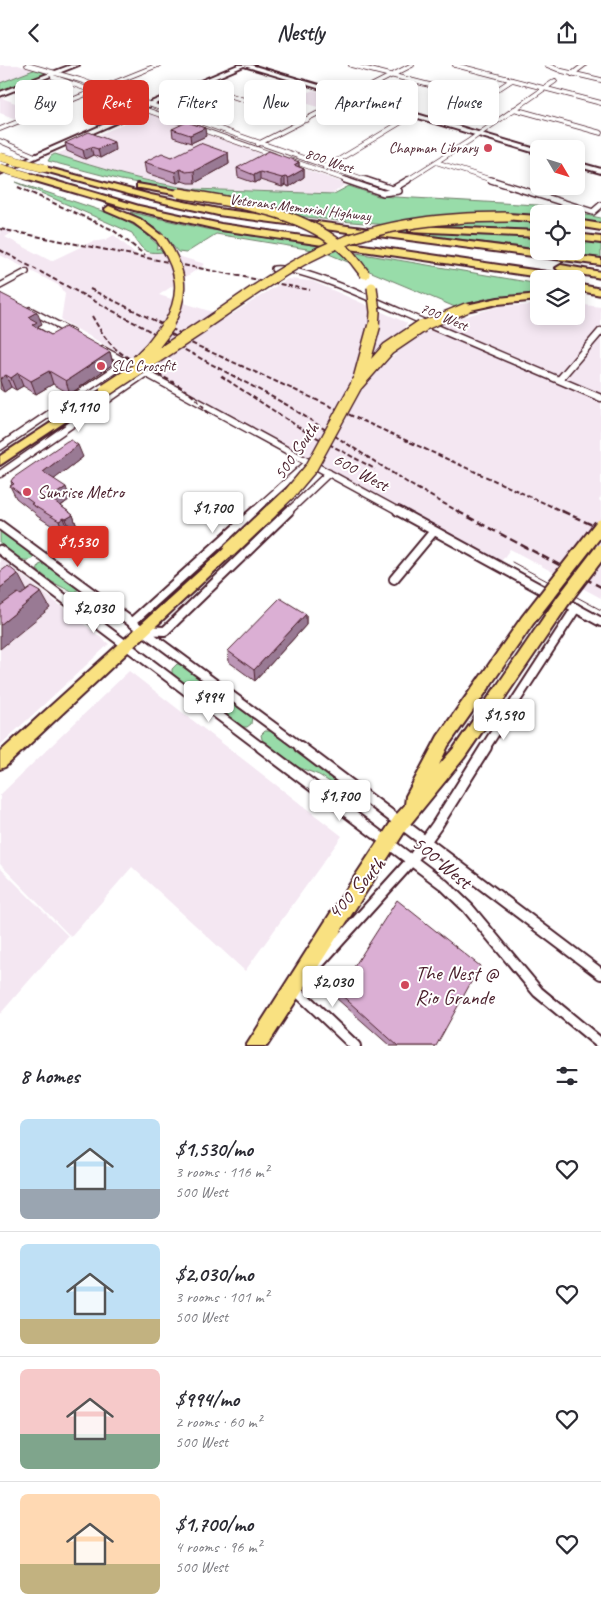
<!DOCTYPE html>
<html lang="en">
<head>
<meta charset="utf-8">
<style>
  :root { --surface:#fff; --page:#f2f2f3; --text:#2b2b33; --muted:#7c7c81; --line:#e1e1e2; --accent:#d93025 }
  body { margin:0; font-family:Caveat,sans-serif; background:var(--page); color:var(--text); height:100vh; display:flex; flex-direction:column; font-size:19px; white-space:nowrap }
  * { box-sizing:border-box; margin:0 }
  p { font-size:16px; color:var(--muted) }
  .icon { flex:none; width:28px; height:28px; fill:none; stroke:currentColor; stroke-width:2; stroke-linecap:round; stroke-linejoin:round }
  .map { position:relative; height:981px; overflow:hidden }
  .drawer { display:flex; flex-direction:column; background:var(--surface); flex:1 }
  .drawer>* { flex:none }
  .top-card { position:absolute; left:15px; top:15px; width:571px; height:45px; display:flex; gap:10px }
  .needle { width:32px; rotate:128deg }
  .tools { position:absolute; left:530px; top:75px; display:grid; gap:10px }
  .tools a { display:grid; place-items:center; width:55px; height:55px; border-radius:8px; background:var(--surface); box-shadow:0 2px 12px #0003; font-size:25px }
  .price { position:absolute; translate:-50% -42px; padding:0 11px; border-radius:5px; background:#fff; color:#222; font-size:16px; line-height:32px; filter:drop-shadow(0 1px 2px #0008) }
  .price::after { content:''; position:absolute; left:50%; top:30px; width:15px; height:11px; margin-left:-8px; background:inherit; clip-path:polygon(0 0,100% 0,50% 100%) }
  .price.current { background:var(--accent); color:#fff }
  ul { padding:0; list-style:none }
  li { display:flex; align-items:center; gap:15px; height:125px; padding:0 20px }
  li+li { border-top:1px solid var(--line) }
  li span { display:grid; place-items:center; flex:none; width:140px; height:100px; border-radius:8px; color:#555 }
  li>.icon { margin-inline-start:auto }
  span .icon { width:60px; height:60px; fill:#fffc; stroke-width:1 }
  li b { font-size:21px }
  h2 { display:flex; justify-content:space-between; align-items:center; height:60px; padding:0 20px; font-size:21px }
  .pill { padding:0 18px; border-radius:8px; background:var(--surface); box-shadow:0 2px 12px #0003; font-size:18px; line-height:45px }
  .pill.current { background:var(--accent); color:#fff }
  header { display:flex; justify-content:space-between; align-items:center; height:65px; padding:0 20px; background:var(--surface); font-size:22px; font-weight:700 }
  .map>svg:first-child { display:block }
  .built { fill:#f4e7f2 }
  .green { fill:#98dca9; stroke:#717e6a }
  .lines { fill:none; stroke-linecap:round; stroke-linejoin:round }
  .street-far4-casing { stroke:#4a1f2b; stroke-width:5.5 }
  .street-far3-casing { stroke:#4a1f2b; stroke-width:8 }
  .street-far2-casing { stroke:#4a1f2b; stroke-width:9 }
  .street-far1-casing { stroke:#4a1f2b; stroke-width:12 }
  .street-casing { stroke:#4a1f2b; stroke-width:14 }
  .secondary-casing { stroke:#4a1f2b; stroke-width:4 }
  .primary-casing { stroke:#4a1f2b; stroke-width:4 }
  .highway-casing { stroke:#4a1f2b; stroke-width:4 }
  .street-far4 { stroke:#fff; stroke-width:4 }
  .street-far3 { stroke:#fff; stroke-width:5 }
  .street-far2 { stroke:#fff; stroke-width:6 }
  .street-far1 { stroke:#fff; stroke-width:8 }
  .street { stroke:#fff; stroke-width:10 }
  .secondary { fill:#fff; fill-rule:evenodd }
  .primary { fill:#f9e181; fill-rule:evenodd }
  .highway { fill:#f9e181; fill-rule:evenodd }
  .tram { stroke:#4a1f2b; stroke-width:1 }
  .rail-far1 { stroke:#4a1f2b; stroke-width:2; stroke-dasharray:5 2.5; stroke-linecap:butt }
  .rail { stroke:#4a1f2b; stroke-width:2.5; stroke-dasharray:8 4; stroke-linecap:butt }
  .primary-bridge-far1-casing { stroke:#4a1f2b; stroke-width:14; stroke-linecap:butt }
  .primary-bridge-casing { stroke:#4a1f2b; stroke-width:17; stroke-linecap:butt }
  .highway-bridge-far2-casing { stroke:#4a1f2b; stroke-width:9; stroke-linecap:butt }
  .highway-bridge-far1-casing { stroke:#4a1f2b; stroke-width:12; stroke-linecap:butt }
  .highway-bridge-casing { stroke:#4a1f2b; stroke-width:15; stroke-linecap:butt }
  .primary-bridge-far1 { stroke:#f9e181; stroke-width:11 }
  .primary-bridge { stroke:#f9e181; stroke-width:13 }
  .highway-bridge-far2 { stroke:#f9e181; stroke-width:8 }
  .highway-bridge-far1 { stroke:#f9e181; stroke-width:9 }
  .highway-bridge { stroke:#f9e181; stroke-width:12 }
  .wall { fill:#bc96b6; stroke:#4a1f2b }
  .shaded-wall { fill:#997a94; stroke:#4a1f2b }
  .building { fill:#dbafd4; stroke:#4a1f2b }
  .poi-dot { fill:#d1495b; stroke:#fff; stroke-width:2 }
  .labels { text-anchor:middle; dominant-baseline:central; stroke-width:4; stroke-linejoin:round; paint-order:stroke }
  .far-poi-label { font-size:15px; fill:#4a1f2b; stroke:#fff; text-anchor:end }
  .far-street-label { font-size:15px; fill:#4a1f2b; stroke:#fff }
  .street-label { font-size:18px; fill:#4a1f2b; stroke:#fff }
  .poi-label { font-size:18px; fill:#4a1f2b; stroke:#fff; text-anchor:start }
  .near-street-label { font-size:21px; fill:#4a1f2b; stroke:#fff }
  .near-poi-label { font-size:21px; fill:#4a1f2b; stroke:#fff; text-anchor:start }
</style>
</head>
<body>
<header><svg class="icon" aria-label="back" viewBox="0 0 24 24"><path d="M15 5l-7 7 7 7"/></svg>Nestly<svg class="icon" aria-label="share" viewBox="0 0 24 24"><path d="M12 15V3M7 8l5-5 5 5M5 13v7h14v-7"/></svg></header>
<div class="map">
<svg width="601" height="981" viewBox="0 0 601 981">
  <rect width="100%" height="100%" fill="#fff"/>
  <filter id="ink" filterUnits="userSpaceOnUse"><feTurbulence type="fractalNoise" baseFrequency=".02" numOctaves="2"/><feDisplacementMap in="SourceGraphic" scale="10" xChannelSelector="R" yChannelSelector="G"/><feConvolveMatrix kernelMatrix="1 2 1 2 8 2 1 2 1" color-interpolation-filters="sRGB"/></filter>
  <g filter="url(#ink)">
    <path class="built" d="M0,0H18L33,5L0,18Z
      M313,25L337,32L318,42L293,34Z
      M0,33H2L36,46L16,54L0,48Z
      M147,48L346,119L332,129L172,122L108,107L55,90Z
      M0,163L15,166L5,172L51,196L91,177L105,175L114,170L137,190L164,187L205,199L159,230L228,252L287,214L312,216L407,258L381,303L401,284L439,259L500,241L539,240V251H576V239L601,242V432L599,435L601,437V533L510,484L500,498L244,359L61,255L65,229L58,220L0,190Z
      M0,493L109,579L0,680Z
      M129,606L342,771L245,906L132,802L71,872L0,799V730Z
      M0,803L68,871L0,949Z"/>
    <path class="green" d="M36,4L46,9L0,26V18Z
      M55,89C101,104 147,118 194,124L334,129L349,121L378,131L537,140L601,153V160L576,155V149H539V151L503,149L388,160L340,156L290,150L242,136L121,115L48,96L51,91Z
      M16,117L117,151L140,164L158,180L156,184L161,183L164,187C143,189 142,185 132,168Z
      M130,147L206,164L321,181L313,185L216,169L186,188L178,187L161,167Z
      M473,155L539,156V166L411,161Z
      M403,165L539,171V184L402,167Z
      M576,174L601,177V193L554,186H576Z
      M333,184L539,219V228L488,233L455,242L324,187Z
      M0,464L34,489L33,493C22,501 9,485 0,479Z
      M45,498L80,523L74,528L52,517L37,505L39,500Z
      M177,599H182L252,651L251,659L247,662H242L172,609V604Z
      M265,666H272L343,721L339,723L319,710L295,701L263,678L261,670Z"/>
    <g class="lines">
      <g class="street-far4-casing">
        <path id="street-far4" d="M27,0L80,15L369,116
          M351,0L453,26
          M455,0L601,38
          M547,0L562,6L601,15
          M52,9L53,12L274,90
          M572,9L584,0
          M197,20L307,55
          M478,37L512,15
          M514,44L601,68
          M0,64L158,0
          M0,76L35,91
          M258,79L412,0
          M290,95L349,116
          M436,97L495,116
          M325,103L413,50
          M406,116L469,76L555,16"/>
      </g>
      <g class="street-far3-casing">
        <path id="street-far3" d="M345,115L383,128L399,126
          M366,115L393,124L408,115
          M491,115L593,147L601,140
          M274,204C305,200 401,248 435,262
          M0,221L26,207
          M30,245L62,262"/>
      </g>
      <g class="street-far2-casing">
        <path id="street-far2" d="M59,261L71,267
          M432,261L601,333
          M103,285L400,447
          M559,315L601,266
          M0,382L126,297
          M0,409L146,308
          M253,447L309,397
          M288,447L329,408"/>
      </g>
      <g class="street-far1-casing">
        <path id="street-far1" d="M398,446L601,557
          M0,460L302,683
          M0,485L262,683
          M394,514L434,466
          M132,557L255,446
          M142,565L165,566L289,446
          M485,683L576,543"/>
      </g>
      <g class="street-casing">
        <path id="street" d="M261,682L444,820L468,843L538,927L601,979
          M300,682L601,909
          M320,897L412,795L437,760L486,682
          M295,924L355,981"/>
      </g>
      <g class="secondary-casing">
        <path id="secondary" d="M71,0H79L0,31V27Z
          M238,0H251L539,85V89L244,1L129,50L127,53L0,109V105L123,51L125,48Z
          M576,97L601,104V108L576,101Z"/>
      </g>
      <g class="primary-casing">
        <path id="primary" d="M106,322L111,325L110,327L0,400V391Z
          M230,480L234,482L236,485L234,488L5,702L0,704V687L226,482Z
          M484,612L489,613L491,618L489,623L448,681L439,700L454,683L495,623L500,621L505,623L507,628L505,633L464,693L407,763L267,981H246L332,846L395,751L405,740L406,731L438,671L479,613Z"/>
      </g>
      <g class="highway-casing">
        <path id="highway" d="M41,101L151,130L218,144L601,194V200L218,150L147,134L41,105Z
          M25,109H31L139,141L221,159L574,211L579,214L576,216V214H553L221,165L134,145L25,113Z
          M137,119L179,126L183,128L179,130L140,123H137Z
          M109,141L140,154L166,174L161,177L158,176L134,158L106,146L105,144Z
          M508,149L539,151V157L505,154L504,152Z
          M576,155L601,159V165L576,161Z
          M412,161L539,166V172L409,166V162Z
          M576,169L601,172V178L576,175Z
          M561,200L601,207V213L558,205L556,203Z
          M576,219L601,224V230L576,225Z
          M539,229V235L498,239L466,246L461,243L462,241L498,233Z"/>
      </g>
      <use href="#street-far4" class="street-far4"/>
      <use href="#street-far3" class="street-far3"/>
      <use href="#street-far2" class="street-far2"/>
      <use href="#street-far1" class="street-far1"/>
      <use href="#street" class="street"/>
      <use href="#secondary" class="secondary"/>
      <use href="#primary" class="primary"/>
      <use href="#highway" class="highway"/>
      <path class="tram" d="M512,497L601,545"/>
      <path class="rail-far1" d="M18,122L113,165L145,190
        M0,164L310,225
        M0,185L287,340L411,420L459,447
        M90,224L180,268
        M92,251C99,263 106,276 117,285C149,310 186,314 210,351
        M171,269L564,447
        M221,311L303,365L375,404"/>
      <path class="rail" d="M457,446L601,522
        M562,446L601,464"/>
      <g class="primary-bridge-far1-casing">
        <path id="primary-bridge-far1" d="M270,447L290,428L311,403L357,319"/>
      </g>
      <g class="primary-bridge-casing">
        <path id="primary-bridge" d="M230,485L271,446
          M484,618L527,556L601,461
          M500,628L562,537L601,486"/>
      </g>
      <g class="highway-bridge-far2-casing">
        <path id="highway-bridge-far2" d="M1,92L44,103
          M0,103L28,111"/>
      </g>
      <g class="highway-bridge-far1-casing">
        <path id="highway-bridge-far1" d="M179,128C237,138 304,145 348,188C354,194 359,202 365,209
          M161,174C182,204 187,229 167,262
          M372,222L375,247L374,262
          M201,262C237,238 271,212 309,192C371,159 440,152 508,152
          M420,262L466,243"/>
      </g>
      <g class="highway-bridge-casing">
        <path id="highway-bridge" d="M138,296L151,283L168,261
          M360,312L374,261
          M357,319L388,284L422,261
          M106,325L203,261"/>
      </g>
      <use href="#primary-bridge-far1" class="primary-bridge-far1"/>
      <use href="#primary-bridge" class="primary-bridge"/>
      <use href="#highway-bridge-far2" class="highway-bridge-far2"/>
      <use href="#highway-bridge-far1" class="highway-bridge-far1"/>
      <use href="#highway-bridge" class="highway-bridge"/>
    </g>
    <path class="wall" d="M172,64L206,71L191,78L173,72Z
      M65,78L115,85L100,93L93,90L85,94L67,86Z
      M228,88L229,99L195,118H188L182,116L177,118L146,108L144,97L172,92Z
      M299,97V102L304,104V112L289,122L285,120L282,122L260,115L255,118L238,112L237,103Z
      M0,228L42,259L38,261L39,263L51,270L110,287L113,299L70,329L53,319L36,329L23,321L16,325L11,322L4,327L0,324Z
      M83,392L54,414L70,434L61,441L73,450L77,462L71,466L68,464L63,468L37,451L35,448L16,433L10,421L12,420L11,416Z
      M306,549V560L255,616L229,597L228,586Z
      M338,927L436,981H390L336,933Z"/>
    <path class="shaded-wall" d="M205,63L206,71L191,78L190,70Z
      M114,77L115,85L100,93L98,84Z
      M91,82L93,90L85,94L83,85Z
      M228,88L229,99L195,118L194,106Z
      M299,97V105L294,100Z
      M180,104L182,116L177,118L175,107Z
      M304,104V112L289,122L288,113Z
      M260,107V115L255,118L254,110Z
      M285,112V120L282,122V113Z
      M37,247L42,259L38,261L41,270L37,272L28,252Z
      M110,287L113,299L70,329L66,316Z
      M49,306L53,319L36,329L31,316Z
      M18,308L23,321L16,325L11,313Z
      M6,310L11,322L4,327L0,316V314Z
      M78,380L83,392L48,419L43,407Z
      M66,422L70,434L55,445L50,433Z
      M73,450L77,462L71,466L66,454Z
      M64,453L68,464L63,468L59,456Z
      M18,509L27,526L0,547V523Z
      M41,527L50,543L0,584V560Z
      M306,549V560L255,616L254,605Z"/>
    <path class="building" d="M187,57L205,63L190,70L172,64Z
      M89,67L114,77L98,84L91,82L83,85L65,78Z
      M200,78L228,88L194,106L186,107L180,104L175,107L144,97L162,88L172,92Z
      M269,86L299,97L294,100L304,104L288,113L285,112L282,113L260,107L254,110L237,103Z
      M0,228L37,247L28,252L37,257L32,260L51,270L65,262L110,287L66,316L49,306L31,316L18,308L11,313L6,310L0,314Z
      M71,375L78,380L43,407L66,422L50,433L73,450L66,454L64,453L59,456L31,439L33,438L10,421L14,419L11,416L13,413L67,376Z
      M8,501L18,509L0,523V507Z
      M32,522L41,527L0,560V541L18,528L21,530Z
      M280,533L306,549L254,605L228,586Z
      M397,835L480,901L436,981H398L338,927Z"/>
  </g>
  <g class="poi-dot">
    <circle cx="488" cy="83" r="5"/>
    <circle cx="101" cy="301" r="5"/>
    <circle cx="27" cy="427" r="5"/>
    <circle cx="405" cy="920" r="5"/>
  </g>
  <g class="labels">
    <g class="far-poi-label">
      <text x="478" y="83">Chapman Library</text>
      <text x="111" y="301" text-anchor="start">SLC Crossfit</text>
    </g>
    <g class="far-street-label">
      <text transform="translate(329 96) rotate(19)">800 West</text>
      <text transform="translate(300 143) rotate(7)">Veterans Memorial Highway</text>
      <text transform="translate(444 252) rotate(23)">700 West</text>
    </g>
    <g class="street-label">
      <text transform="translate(296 386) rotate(-55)">500 South</text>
      <text transform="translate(361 407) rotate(29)">600 West</text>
    </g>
    <g class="poi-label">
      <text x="37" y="427">Sunrise Metro</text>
    </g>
    <g class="near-street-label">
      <text transform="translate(442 797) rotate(40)">500 West</text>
      <text transform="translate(356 823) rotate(-48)">400 South</text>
    </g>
    <g class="near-poi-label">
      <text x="415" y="908">The Nest @<tspan x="415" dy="24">Rio Grande</tspan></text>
    </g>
  </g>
</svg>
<div class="tools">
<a><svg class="needle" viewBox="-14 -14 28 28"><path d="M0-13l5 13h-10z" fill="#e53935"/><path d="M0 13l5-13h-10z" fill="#7c7c81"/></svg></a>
<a><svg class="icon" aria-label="locate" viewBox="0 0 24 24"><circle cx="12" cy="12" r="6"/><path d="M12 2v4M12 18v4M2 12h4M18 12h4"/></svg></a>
<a><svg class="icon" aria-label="layers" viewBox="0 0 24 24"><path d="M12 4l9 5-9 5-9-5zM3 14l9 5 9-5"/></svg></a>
</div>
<b class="price" style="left:79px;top:368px">$1,110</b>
<b class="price" style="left:213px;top:469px">$1,700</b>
<b class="price current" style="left:78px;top:503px">$1,530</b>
<b class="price" style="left:94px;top:569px">$2,030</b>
<b class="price" style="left:209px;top:658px">$994</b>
<b class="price" style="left:504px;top:676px">$1,590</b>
<b class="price" style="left:340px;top:757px">$1,700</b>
<b class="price" style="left:333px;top:943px">$2,030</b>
<div class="top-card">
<a class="pill">Buy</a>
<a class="pill current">Rent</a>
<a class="pill">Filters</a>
<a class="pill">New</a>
<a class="pill">Apartment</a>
<a class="pill">House</a>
</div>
</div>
<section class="drawer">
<h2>8 homes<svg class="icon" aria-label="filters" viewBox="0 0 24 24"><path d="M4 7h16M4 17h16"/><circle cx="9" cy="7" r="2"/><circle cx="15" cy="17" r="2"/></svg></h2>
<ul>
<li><span style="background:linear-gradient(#bfe0f5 70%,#9aa5b1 0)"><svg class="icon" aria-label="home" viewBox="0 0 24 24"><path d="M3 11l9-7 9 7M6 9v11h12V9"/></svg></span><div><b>$1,530/mo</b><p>3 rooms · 116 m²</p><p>500 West</p></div><svg class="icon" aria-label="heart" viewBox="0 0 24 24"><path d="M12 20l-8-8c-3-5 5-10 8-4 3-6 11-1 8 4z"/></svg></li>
<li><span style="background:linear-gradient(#bfe0f5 75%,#c2b280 0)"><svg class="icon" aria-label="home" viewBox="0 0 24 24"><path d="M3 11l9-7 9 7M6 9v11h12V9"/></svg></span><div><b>$2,030/mo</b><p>3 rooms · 101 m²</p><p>500 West</p></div><svg class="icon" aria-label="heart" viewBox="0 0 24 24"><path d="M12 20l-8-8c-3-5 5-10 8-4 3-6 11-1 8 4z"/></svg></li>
<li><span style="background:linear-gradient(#f6c9c9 65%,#7fa58c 0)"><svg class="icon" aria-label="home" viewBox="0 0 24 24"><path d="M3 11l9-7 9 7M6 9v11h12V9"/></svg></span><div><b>$994/mo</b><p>2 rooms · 60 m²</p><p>500 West</p></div><svg class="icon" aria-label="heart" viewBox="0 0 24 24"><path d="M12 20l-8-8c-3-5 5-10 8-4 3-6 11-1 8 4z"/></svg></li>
<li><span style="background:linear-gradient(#ffd9b3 70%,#c2b280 0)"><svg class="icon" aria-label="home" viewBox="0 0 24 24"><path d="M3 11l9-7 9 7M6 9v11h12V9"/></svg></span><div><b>$1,700/mo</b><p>4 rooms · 96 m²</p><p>500 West</p></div><svg class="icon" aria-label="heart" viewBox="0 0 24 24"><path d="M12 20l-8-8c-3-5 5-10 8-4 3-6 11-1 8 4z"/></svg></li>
</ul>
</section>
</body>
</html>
